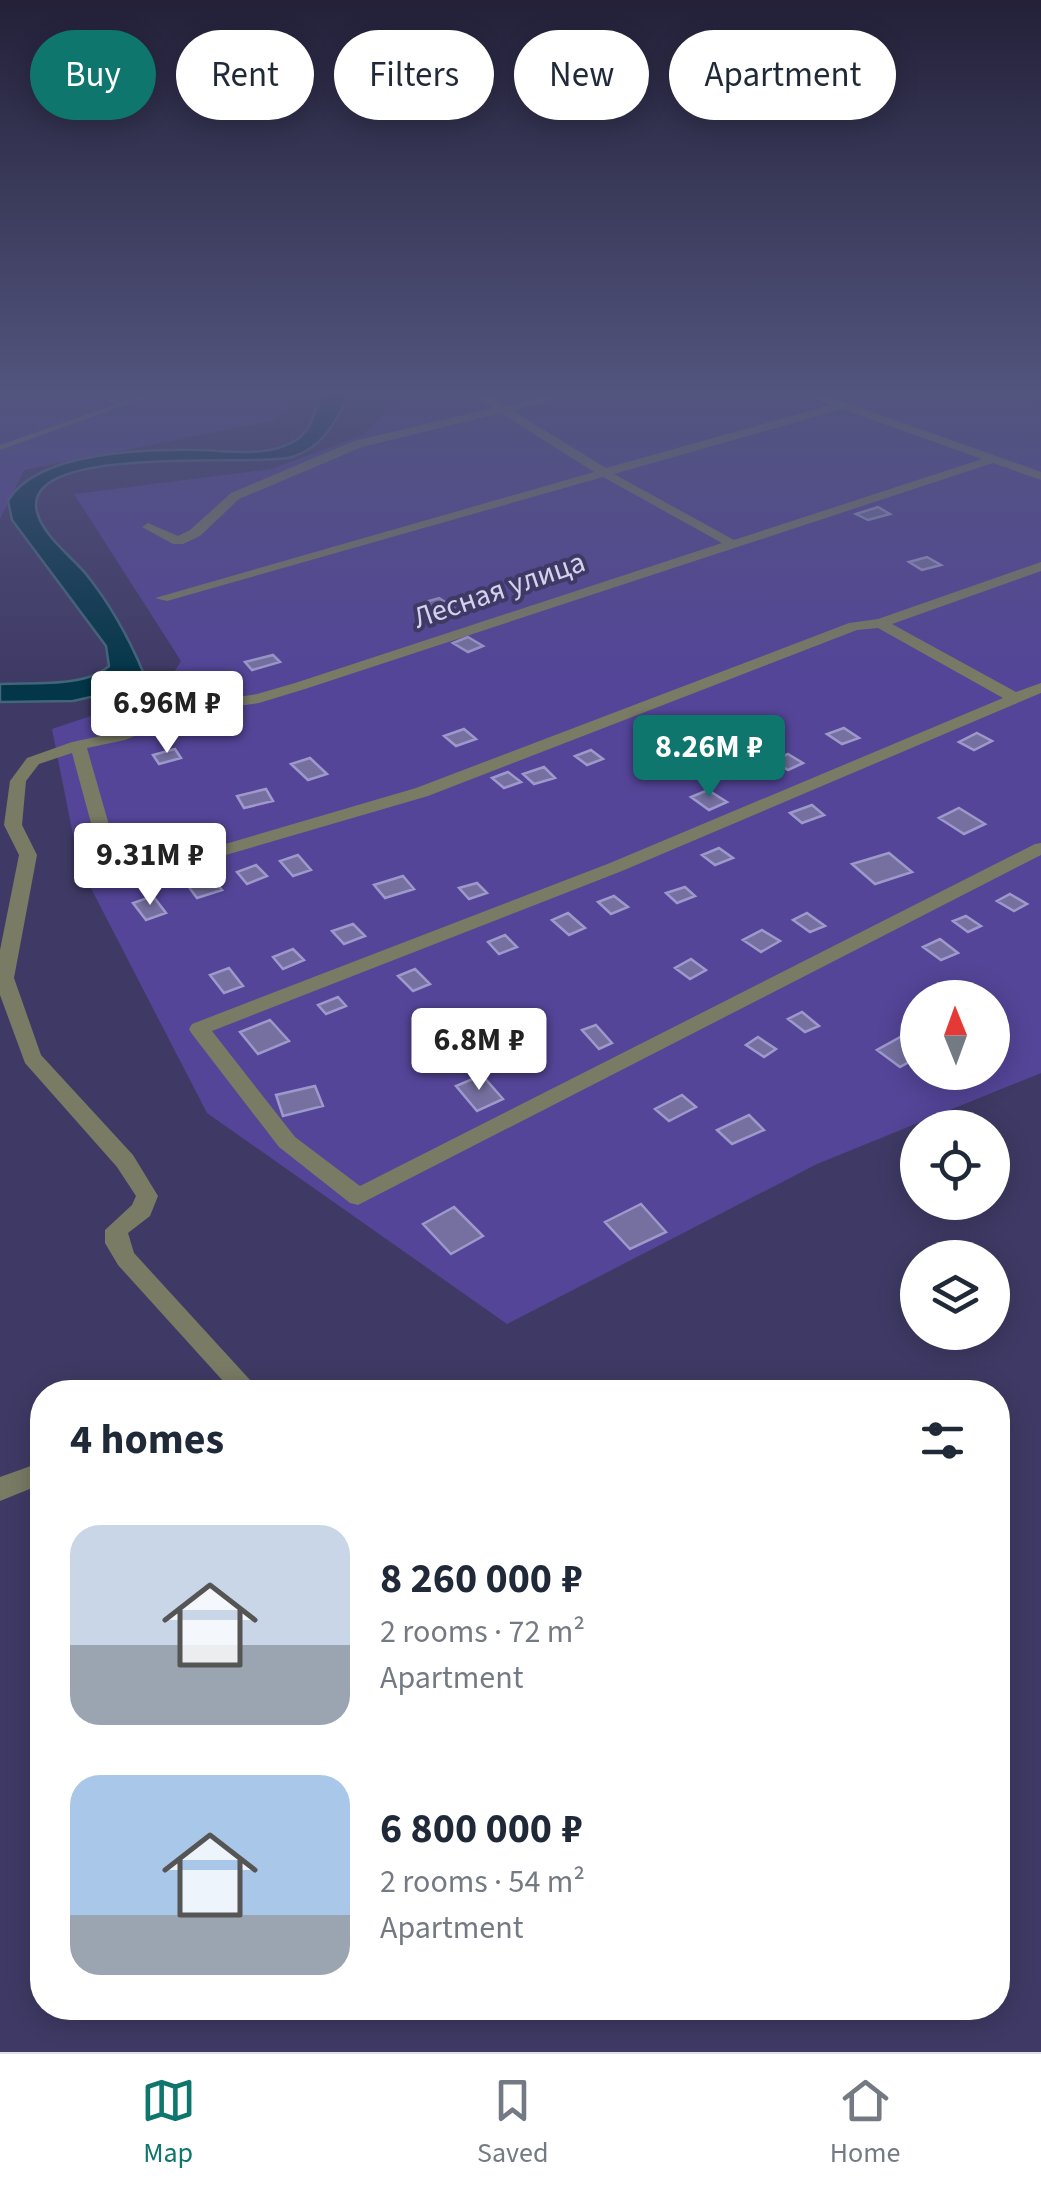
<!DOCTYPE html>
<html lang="en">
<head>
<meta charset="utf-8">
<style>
  :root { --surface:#fff; --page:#f2f2f3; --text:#1f2937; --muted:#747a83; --line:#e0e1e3; --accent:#0f766e }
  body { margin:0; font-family:"Source Sans 3",sans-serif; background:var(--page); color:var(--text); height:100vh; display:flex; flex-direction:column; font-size:38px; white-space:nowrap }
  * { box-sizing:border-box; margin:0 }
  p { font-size:32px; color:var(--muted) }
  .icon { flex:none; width:55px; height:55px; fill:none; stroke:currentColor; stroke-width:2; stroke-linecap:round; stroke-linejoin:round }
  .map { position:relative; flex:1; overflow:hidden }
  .details { position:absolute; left:30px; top:1380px; width:980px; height:640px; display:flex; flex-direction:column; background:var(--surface); border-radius:40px; box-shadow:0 5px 25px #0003 }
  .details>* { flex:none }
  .banner { position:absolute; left:30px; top:30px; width:982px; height:90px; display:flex; gap:20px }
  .needle { width:65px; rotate:359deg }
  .controls { position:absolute; left:900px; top:980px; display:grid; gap:20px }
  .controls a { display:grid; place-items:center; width:110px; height:110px; border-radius:50%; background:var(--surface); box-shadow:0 5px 25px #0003; font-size:50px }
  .price { position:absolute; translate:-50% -85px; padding:0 22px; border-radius:10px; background:#fff; color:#222; font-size:32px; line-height:65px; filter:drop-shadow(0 2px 5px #0008) }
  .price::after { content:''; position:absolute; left:50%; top:60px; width:30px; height:22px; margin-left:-15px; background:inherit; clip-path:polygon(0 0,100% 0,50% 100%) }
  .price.current { background:var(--accent); color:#fff }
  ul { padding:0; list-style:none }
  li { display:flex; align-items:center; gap:30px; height:250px; padding:0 40px }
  li span { display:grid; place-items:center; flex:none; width:280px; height:200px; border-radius:30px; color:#555 }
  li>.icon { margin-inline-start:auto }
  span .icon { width:120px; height:120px; fill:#fffc; stroke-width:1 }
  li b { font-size:42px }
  h2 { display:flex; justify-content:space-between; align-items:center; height:120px; padding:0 40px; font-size:42px }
  .chip { padding:0 35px; border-radius:45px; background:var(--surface); box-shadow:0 5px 25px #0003; font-size:35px; line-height:90px }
  .chip.current { background:var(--accent); color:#fff }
  .tab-bar { display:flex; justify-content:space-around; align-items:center; height:140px; border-top:2px solid var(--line); background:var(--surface); font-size:28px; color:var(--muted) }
  .tab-bar a { display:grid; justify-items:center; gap:5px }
  .tab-bar .current { color:var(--accent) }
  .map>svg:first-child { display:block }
  .green { fill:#544598; fill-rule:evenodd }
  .water { fill:#033648; stroke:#416579; stroke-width:2.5 }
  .building { fill:#7570a0; stroke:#9d99cb; stroke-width:2.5 }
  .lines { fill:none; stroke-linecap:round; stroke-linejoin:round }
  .lane { fill:#7a7b64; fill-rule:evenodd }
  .street { fill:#7a7b64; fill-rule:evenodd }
  .labels { text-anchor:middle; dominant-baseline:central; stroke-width:8; stroke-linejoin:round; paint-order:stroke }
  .far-street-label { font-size:30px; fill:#d3d2ec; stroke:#3f3a65 }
</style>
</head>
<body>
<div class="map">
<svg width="1041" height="2052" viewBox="0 0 1041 2052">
  <rect width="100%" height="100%" fill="#3f3a65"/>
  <path class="green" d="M0,392H313L272,421L24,470L0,519Z
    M404,392H1004L1041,407V1073L817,1164L507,1324L207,1113L79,865L52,729L162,692L181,661L74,494L272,469L365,434ZM918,998H992V1072H918Z"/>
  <path class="water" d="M323,392H352C335,420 326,446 292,457C256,468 12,441 38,515C45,537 72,557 86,574C111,605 129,638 144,674L136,687L73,701L0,702V684C32,682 84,688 109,666L106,646L12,520L8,501C37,451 148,449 201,450C233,451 272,458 299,438C313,427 315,408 323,392Z"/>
  <path class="building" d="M878,507L890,514L868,520L856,514Z
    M927,557L941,565L922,570L909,562Z
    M439,598L453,607L436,613L422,603Z
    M468,637L483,646L468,652L453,643Z
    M273,655L280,662L252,670L245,662Z
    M844,728L859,738L842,744L827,734Z
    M464,729L476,739L456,746L444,736Z
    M977,733L992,741L974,750L959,742Z
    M175,749L181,758L159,764L153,755Z
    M591,750L603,759L587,765L575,756Z
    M788,754L803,763L788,770L773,761Z
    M310,758L327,774L308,780L291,764Z
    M544,767L555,778L534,784L523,774Z
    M508,772L521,782L504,788L492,778Z
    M266,789L273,801L244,808L237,796Z
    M708,790L727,802L709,810L691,797Z
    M812,805L824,815L802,823L790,813Z
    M959,808L985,824L964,834L939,818Z
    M156,838L161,851L143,855L138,842Z
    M719,848L733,858L715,865L702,855Z
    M889,853L912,872L875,884L852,864Z
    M298,855L311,870L293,876L280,861Z
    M256,865L267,876L247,884L237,872Z
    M403,876L414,889L385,898L374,885Z
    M212,878L222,890L197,898L188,886Z
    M477,883L487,893L469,899L459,888Z
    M685,887L695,896L677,903L666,893Z
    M1010,894L1027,904L1014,911L997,901Z
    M153,896L166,913L146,920L133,903Z
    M614,896L628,907L611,914L598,902Z
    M568,913L585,928L569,935L552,920Z
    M807,913L825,926L810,932L793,920Z
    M966,916L981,926L968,932L953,921Z
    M353,924L365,936L344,944L332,931Z
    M762,930L780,941L761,952L743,940Z
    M505,935L517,947L499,954L488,942Z
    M940,939L958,953L941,960L923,947Z
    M293,949L304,960L283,969L273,957Z
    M691,959L706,970L690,979L675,968Z
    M229,968L243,986L224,993L210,975Z
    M415,969L430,984L413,991L398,976Z
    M338,997L346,1006L326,1014L318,1005Z
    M802,1012L819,1026L805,1032L788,1019Z
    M270,1020L289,1041L258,1054L240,1032Z
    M596,1025L612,1043L599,1049L582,1030Z
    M904,1035L918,1044V1057L900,1067L877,1050Z
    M758,1037L776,1049L764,1057L746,1045Z
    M482,1075L503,1099L477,1111L456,1086Z
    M315,1086L323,1106L283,1116L276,1095Z
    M682,1095L696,1107L669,1121L655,1109Z
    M749,1115L764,1130L732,1144L717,1130Z
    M641,1204L666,1232L630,1249L605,1222Z
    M454,1207L483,1236L451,1254L423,1224Z"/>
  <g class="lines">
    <path class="lane" d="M99,392H106L120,403L152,392H161L0,450V445L114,405Z"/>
    <path class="street" d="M470,392H483L505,406L562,392H581L513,411L606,468L831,405L800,392H816L1041,472V480L993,463L305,689L259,703L194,712L125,740L87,748L123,874L416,788L849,623L878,619L1041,562V571L892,624L1016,692L1041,683V693L622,871L212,1031L295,1137L360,1186L1035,844L1041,843V855L358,1205L350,1203L279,1147L192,1034L189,1029L192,1024L610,863L1003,698L878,628L857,630L428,796L116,887L107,882L72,753L39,764L26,781L22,825L37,855L14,978L41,1055L133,1155L158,1196L150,1216L128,1233L134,1253L261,1392H233L118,1265L105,1243V1230L132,1205L136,1196L117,1167L25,1063L0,995V950L19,855L4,825L10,781L27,758L72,742L115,733L186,705L257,694L295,683L722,543L603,477L167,601L155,598L594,472L501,413L362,447L239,499L200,536L183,544H173L142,527L148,523L178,536L190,530L231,493L354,441L493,408ZM842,409L982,459L734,540L614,474Z
      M42,1462V1484L0,1501V1477Z"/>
  </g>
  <linearGradient id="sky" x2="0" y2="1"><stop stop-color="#232038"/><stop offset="0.58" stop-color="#52557e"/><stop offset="1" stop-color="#52557e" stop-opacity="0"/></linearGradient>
  <rect width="1041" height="679" fill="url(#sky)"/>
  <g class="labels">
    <g class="far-street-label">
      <text transform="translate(499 590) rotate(-19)">Лесная улица</text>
    </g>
  </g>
</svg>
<div class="controls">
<a><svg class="needle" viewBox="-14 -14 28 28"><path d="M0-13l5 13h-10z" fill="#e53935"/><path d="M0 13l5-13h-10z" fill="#747a83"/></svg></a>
<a><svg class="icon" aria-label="locate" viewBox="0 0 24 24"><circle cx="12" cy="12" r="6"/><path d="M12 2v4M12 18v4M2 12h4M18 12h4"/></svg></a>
<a><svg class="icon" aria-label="layers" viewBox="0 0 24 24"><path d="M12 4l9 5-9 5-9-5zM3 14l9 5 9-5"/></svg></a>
</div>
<b class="price" style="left:167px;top:756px">6.96M ₽</b>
<b class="price current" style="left:709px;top:800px">8.26M ₽</b>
<b class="price" style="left:150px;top:908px">9.31M ₽</b>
<b class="price" style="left:479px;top:1093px">6.8M ₽</b>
<div class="banner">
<a class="chip current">Buy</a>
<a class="chip">Rent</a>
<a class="chip">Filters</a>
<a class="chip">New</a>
<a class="chip">Apartment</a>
</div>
<section class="details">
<h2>4 homes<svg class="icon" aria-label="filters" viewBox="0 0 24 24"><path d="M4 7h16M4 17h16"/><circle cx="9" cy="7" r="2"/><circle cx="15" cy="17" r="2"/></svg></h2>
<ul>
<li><span style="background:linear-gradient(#c9d6e8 60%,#9aa5b1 0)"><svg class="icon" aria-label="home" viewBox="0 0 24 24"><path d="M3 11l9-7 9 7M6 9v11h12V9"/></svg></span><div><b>8 260 000 ₽</b><p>2 rooms · 72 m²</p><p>Apartment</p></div></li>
<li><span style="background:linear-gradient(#a9c7e8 70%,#9aa5b1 0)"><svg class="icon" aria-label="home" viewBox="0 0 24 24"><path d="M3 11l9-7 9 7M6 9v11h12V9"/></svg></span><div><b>6 800 000 ₽</b><p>2 rooms · 54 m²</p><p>Apartment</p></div></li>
</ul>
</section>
</div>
<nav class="tab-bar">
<a class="current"><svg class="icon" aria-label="map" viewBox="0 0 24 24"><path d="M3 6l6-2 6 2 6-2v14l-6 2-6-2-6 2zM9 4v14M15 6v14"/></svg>Map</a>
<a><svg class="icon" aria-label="saved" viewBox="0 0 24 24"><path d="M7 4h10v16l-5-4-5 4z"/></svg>Saved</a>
<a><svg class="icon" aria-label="home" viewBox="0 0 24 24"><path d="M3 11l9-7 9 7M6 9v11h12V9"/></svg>Home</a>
</nav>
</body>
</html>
